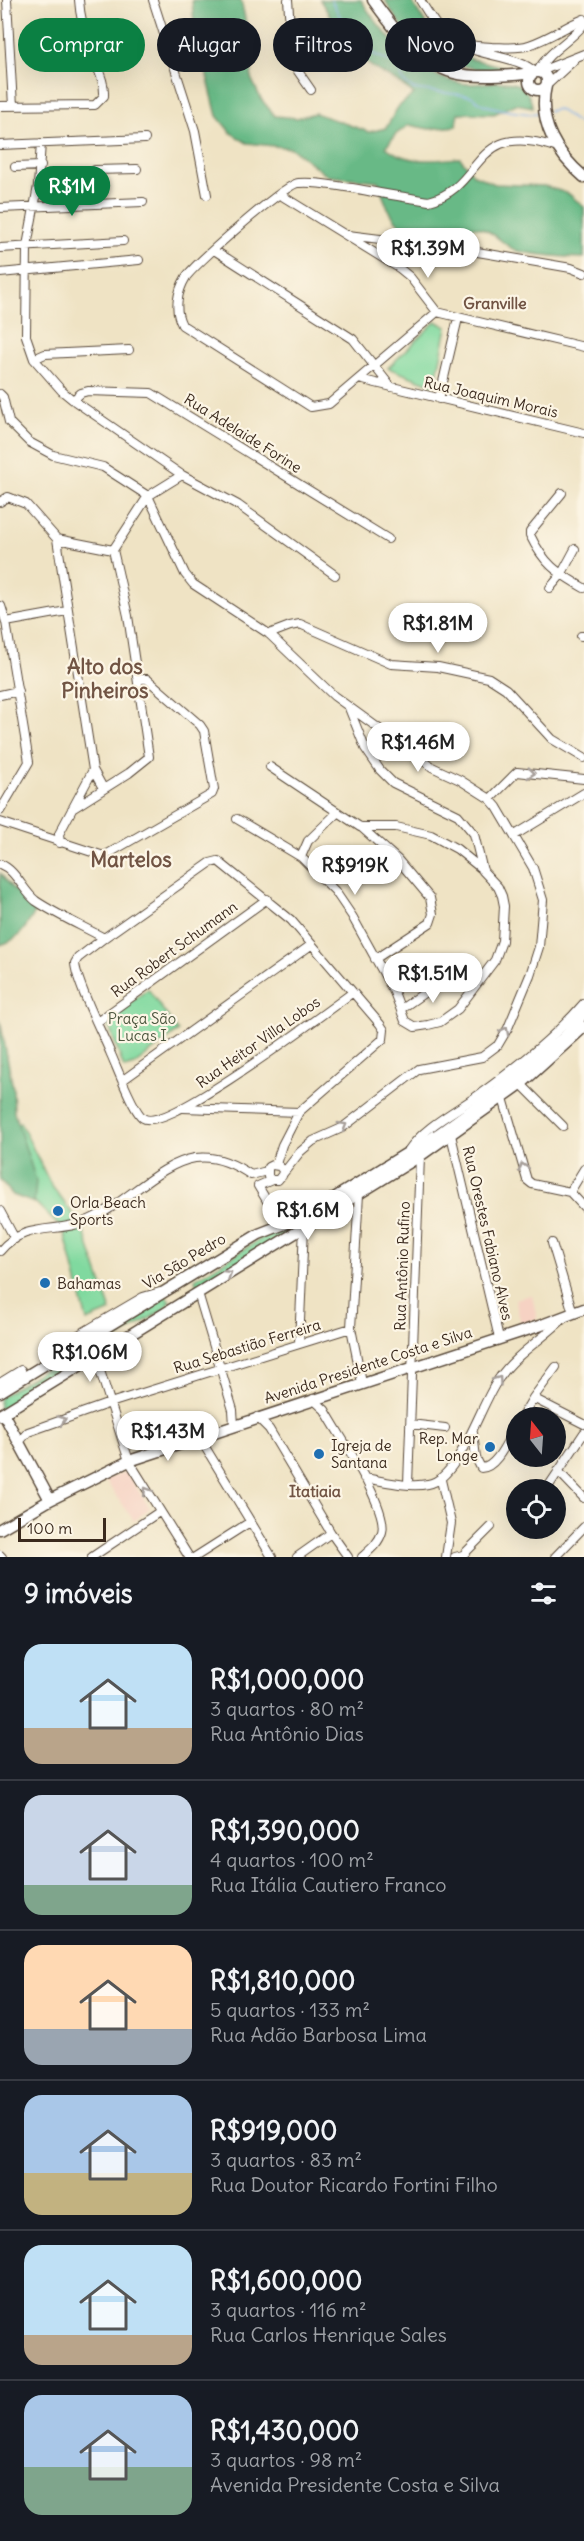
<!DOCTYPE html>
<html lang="pt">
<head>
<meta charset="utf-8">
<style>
  :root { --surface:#171b24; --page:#242831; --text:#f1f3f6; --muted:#9ea1a6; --line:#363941; --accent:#0b8043 }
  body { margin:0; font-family:Delius,sans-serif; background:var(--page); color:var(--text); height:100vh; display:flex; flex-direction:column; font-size:22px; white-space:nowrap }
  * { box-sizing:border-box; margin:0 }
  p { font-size:20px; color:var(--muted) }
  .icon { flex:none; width:33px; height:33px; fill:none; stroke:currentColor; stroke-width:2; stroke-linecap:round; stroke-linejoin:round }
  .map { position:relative; height:1557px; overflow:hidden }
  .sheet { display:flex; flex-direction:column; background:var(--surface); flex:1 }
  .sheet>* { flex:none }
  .hud { position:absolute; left:18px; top:18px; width:549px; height:54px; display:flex; gap:12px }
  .needle { width:39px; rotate:343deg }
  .buttons { position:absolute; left:506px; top:1407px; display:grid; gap:12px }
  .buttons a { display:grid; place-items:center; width:60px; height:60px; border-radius:50%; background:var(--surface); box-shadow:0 6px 24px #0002; font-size:30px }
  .scale { position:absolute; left:18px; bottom:15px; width:88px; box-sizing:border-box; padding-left:6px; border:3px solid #3b2a1e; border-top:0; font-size:16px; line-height:21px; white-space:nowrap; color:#3b2a1e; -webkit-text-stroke:4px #fcf5e5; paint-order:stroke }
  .price { position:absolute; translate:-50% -51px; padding:0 14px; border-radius:21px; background:#fff; color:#222; font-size:20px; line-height:39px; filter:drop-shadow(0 2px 3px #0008) }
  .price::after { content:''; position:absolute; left:50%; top:36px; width:18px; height:14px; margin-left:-9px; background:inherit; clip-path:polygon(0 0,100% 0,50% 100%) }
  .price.active { background:var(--accent); color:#fff }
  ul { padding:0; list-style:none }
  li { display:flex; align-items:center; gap:18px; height:150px; padding:0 24px }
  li+li { border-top:2px solid var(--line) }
  li span { display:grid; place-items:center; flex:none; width:168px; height:120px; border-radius:18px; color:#555 }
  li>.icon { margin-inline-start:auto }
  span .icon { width:72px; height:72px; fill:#fffc; stroke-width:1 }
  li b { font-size:26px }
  h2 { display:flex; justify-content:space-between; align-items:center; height:72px; padding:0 24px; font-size:26px }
  .pill { padding:0 21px; border-radius:27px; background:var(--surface); box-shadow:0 6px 24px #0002; font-size:21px; line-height:54px }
  .pill.active { background:var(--accent); color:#fff }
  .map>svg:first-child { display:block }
  .built { fill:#f6d2c3 }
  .green { fill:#80d99f; stroke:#5e825e; stroke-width:1.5 }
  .forest { fill:#68b986; stroke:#527252; stroke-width:1.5 }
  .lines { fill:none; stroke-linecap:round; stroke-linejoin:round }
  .stream { stroke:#81b0ec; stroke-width:1.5 }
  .minor-casing { stroke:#564637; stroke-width:10 }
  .major-casing { stroke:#564637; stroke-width:13 }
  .minor { stroke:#fff; stroke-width:8 }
  .major { stroke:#fff; stroke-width:10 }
  .oneway { stroke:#a79f9a }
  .poi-dot { fill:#1f6fb2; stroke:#fcf5e5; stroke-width:2 }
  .labels { text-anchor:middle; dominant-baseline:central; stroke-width:4.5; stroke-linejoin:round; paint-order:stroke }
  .street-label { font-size:15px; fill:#3b2a1e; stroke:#fcf5e5 }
  .park-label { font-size:15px; fill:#4c563e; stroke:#fcf5e5 }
  .poi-label { font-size:15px; fill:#3b2a1e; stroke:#fcf5e5; text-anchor:start }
  .neighbourhood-label { font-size:16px; font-weight:bold; fill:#715444; stroke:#fcf5e5 }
  .district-label { font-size:21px; font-weight:bold; fill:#715444; stroke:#fcf5e5 }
</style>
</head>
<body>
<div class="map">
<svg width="584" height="1557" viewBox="0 0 584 1557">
  <rect width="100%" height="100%" fill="#fcf5e5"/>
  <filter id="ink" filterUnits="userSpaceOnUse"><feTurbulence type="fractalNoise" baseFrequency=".0167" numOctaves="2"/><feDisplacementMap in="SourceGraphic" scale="12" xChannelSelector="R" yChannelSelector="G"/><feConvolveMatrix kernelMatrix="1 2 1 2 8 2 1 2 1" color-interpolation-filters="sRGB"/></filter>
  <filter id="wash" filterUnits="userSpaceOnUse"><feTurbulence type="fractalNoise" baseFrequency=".008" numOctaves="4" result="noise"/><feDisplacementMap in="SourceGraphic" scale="24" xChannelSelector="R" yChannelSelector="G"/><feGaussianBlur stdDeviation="1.35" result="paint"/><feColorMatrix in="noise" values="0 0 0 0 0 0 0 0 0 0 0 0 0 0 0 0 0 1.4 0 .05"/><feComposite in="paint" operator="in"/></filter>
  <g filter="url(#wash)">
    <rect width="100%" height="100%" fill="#efe3c4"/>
    <path class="built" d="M532,1295L537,1319L521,1324L515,1299Z
      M126,1472L150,1508L134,1521L105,1480Z"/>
    <path class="green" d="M436,321L447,327L435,386L388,368Z
      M148,989L178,1031L134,1065L124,1068L107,1021Z
      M20,1122L51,1185L82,1226L111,1311L87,1321L64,1231L30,1197L1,1132Z
      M292,1227L293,1229L200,1287L197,1286L195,1279L269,1234Z
      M166,1296L170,1301L165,1309L0,1410V1397L100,1335L105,1336L147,1311L151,1303Z"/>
    <path class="forest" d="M192,0H241L253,56L251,78L261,99L275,116L297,118L315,113L369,132L386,128L398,107L414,94C401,82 385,76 371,66C349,49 335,23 320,0H361C380,30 408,62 440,77C448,80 459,84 467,84C482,85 509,77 522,87C528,92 531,100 533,107L516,104L494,114L458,113L456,126L429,129L409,125L395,135L386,147C409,165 432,160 460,158L474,175L495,184L545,186L569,194L584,207V258C571,258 525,254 515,250C502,244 491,228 475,227C469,226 460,232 453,234C405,243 391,224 378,181L328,176L291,148L247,143L231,133L217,116L194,23Z
      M385,0H411L433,36L471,59L505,67L503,72C448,69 412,50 385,0Z
      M0,873L13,889L37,909C26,927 21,939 0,945Z
      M0,1020L13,1088L14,1112L36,1181L34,1203L13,1195L0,1180Z"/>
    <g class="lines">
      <path class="stream" d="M331,0L351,36L365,50L395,64L404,82L413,89L471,96L484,105L509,111L531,114L541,112
        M549,111L558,109L584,127"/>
    </g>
  </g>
  <g filter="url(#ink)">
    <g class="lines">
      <g class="minor-casing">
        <path id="minor" d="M7,0L13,106
          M153,0L195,131L207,195
          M288,0L293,64L311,90
          M420,0C444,38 446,45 492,47C503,47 519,49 529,45C548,39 566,26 584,19
          M466,47C485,56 521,58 535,72
          M538,71C548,51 571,41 584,24
          M541,71L584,54
          M547,85L573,61
          M0,106L95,105L104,96C105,80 96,67 91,51C85,35 80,17 79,0
          M41,143L38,186L27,246L26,336L34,359L62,391L73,400L182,475L238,505L335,575
          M0,145L145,139
          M15,167L41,166
          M279,194L399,268L410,277L437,312L584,347
          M88,203L95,170L137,169
          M0,208L143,202
          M348,235L460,249L571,268L584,273
          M0,248L123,241
          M214,250L353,339L391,387
          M0,273L139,260
          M437,312L329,404L311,407L182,325C174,310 177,292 186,277C195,264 285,184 298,183C316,181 334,186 352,188C378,193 404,197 429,201C485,187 471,119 555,147
          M34,359L45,354L129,350
          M359,379L584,433
          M0,394L3,397L9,422L29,442L53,455L103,467L148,496L185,574L193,584L269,634L334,696L432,767L460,780L490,799L497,807L533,868L543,900L539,947L530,975L508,1028L498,1045L482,1057L419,1069L342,1128L313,1141L300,1152L278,1180H272L268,1177V1167L272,1165L279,1166L283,1170L282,1176
          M439,399L458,318
          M73,400L81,393L88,391L151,393L388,539
          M562,493L530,532V535C544,564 556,572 584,588
          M0,502L8,497L26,504L57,539L113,550
          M57,539L93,770L59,834L60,843
          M550,588L561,575L575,549
          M6,622L67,611
          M269,634L290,626L300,624L391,664L438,667L489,678L506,689L552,739L584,758
          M581,636H584
          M0,695L18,691
          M270,767L360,827H396L431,835L457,849L483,870
          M93,770L103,788
          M490,799L517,772L584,779
          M72,809L129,773L149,757L128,616L113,550L148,496L182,475
          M0,811L29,762L6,622L1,606
          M237,819L301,857L335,891L352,916L394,992L405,1021L415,1027L428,1025L440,1022L458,1009L495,960L502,941L504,906L502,896L498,887L483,871L474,834L458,815L393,783L380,770L365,748L349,708
          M0,822L104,856L212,794L214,789L204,731L200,725L147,679H138
          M361,827L398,860L430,898L433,914L430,923L375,959
          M515,835L584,793
          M301,857L308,841L338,812
          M0,864C16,870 23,891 36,901C57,915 82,926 104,938
          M401,1009L450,975
          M97,1022L267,899
          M123,1080L311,945
          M521,1084L563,1126
          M503,1098L527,1180L532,1184L570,1192L584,1207
          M183,1108L299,1112L383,1039L384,1030L380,1024L291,920L218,861L210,863L104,938L78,958L75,963C76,982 102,1033 110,1052C116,1065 133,1111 143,1118C166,1134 325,1012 352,993
          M451,1135L499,1338
          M408,1151C425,1125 459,1110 484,1091C519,1065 555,1037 584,1003
          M276,1164L282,1145L299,1112
          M272,1180L258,1186L282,1226
          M570,1192L584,1169
          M359,1194L351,1328L362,1383
          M0,1211L15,1239
          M552,1243L573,1313
          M0,1251C24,1222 55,1233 84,1222C122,1208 157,1164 195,1158C215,1155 235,1164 251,1175L267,1171
          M198,1293L233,1410L234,1425
          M299,1344L304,1227
          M73,1345L75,1337L143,1297L160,1292
          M95,1355L129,1461L189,1557
          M0,1383L21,1370
          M533,1398L556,1367
          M313,1399L325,1410C338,1434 389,1508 382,1532C379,1543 370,1550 362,1557
          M257,1417L269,1429L331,1533L348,1557
          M521,1418L533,1398L584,1424
          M410,1424L445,1428
          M473,1433L476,1458L481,1468C497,1468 508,1439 516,1426
          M199,1437L272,1557
          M19,1442L28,1432L110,1403L351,1328
          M558,1471L584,1498
          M364,1478C384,1481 408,1488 428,1484C460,1479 481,1401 500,1377C517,1353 543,1339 564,1318
          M441,1480L451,1523L446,1557
          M408,1484L420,1156
          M546,1490L584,1433
          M0,1555L2,1557
          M92,1557L159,1512
          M195,1557L250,1522
          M297,1557L331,1533
          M455,1557L463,1555L491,1527
          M555,1557L584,1527"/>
      </g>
      <g class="major-casing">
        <path id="major" d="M373,0C393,28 418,63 454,73C473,78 512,76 532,73
          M529 81a9 9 0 1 1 18 0a9 9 0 1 1-18 0Z
          M546,86C537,123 558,155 584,177
          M0,1392L259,1234L305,1216L438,1134L498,1091L563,1038L579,1020L584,1010
          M3,1413L50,1500
          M0,1415L420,1156L521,1084L584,1027
          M0,1529L50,1500L129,1461L539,1326L584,1309"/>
      </g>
      <use href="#minor" class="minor"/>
      <use href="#major" class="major"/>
    </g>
    <defs><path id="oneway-chevron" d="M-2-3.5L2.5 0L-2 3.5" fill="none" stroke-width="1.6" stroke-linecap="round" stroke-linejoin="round" transform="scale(1.5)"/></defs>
    <g class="oneway">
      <use href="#oneway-chevron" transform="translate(531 773) rotate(6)"/>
      <use href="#oneway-chevron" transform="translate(505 1031) rotate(-62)"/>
      <use href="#oneway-chevron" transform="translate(343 1126) rotate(-31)"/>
      <use href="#oneway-chevron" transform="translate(523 1167) rotate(-107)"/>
      <use href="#oneway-chevron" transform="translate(228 1274) rotate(-32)"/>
      <use href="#oneway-chevron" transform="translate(498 1380) rotate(-55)"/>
      <use href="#oneway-chevron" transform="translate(62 1420) rotate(-19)"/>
      <use href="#oneway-chevron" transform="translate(147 1491) rotate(-121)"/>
    </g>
  </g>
  <g class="poi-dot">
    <circle cx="58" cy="1211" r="6"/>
    <circle cx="45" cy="1283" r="6"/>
    <circle cx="490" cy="1447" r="6"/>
    <circle cx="319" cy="1454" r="6"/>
  </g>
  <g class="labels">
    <g class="street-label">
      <text transform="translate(491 397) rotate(13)">Rua Joaquim Morais</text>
      <text transform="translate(243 433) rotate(32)">Rua Adelaide Forine</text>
      <text transform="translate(174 949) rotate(-36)">Rua Robert Schumann</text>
      <text transform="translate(258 1042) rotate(-35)">Rua Heitor Villa Lobos</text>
      <text transform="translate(488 1233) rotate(77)">Rua Orestes Fabiano Alves</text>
      <text transform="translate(184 1261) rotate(-31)">Via São Pedro</text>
      <text transform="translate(402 1266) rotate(-88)">Rua Antônio Rufino</text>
      <text transform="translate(247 1346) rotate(-17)">Rua Sebastião Ferreira</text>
      <text transform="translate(368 1365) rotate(-18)">Avenida Presidente Costa e Silva</text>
    </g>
    <g class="park-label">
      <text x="142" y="1018">Praça São<tspan x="142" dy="17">Lucas I</tspan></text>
    </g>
    <g class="poi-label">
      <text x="70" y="1202">Orla Beach<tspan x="70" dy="17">Sports</tspan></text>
      <text x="57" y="1283">Bahamas</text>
      <text x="478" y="1438" text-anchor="end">Rep. Mar<tspan x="478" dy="17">Longe</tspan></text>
      <text x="331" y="1445">Igreja de<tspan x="331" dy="17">Santana</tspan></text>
    </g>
    <g class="neighbourhood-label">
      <text x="495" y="303">Granville</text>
      <text x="315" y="1491">Itatiaia</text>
    </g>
    <g class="district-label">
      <text x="105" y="666">Alto dos<tspan x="105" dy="24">Pinheiros</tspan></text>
      <text x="131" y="859">Martelos</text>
    </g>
  </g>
</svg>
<div class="buttons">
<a><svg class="needle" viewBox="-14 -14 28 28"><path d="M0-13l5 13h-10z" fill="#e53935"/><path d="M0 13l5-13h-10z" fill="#9ea1a6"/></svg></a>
<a><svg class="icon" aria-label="locate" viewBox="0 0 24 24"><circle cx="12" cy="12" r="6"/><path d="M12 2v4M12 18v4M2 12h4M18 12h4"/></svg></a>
</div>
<div class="scale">100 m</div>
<b class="price active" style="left:72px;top:217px">R$1M</b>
<b class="price" style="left:428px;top:279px">R$1.39M</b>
<b class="price" style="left:438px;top:654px">R$1.81M</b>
<b class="price" style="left:418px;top:773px">R$1.46M</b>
<b class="price" style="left:355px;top:896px">R$919K</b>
<b class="price" style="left:433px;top:1004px">R$1.51M</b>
<b class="price" style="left:308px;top:1241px">R$1.6M</b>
<b class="price" style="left:90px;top:1383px">R$1.06M</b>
<b class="price" style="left:168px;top:1462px">R$1.43M</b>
<div class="hud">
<a class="pill active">Comprar</a>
<a class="pill">Alugar</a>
<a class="pill">Filtros</a>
<a class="pill">Novo</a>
</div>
</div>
<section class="sheet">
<h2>9 imóveis<svg class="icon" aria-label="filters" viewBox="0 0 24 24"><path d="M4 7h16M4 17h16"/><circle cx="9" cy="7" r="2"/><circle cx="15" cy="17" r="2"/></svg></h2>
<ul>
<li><span style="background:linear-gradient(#bfe0f5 70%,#b9a48a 0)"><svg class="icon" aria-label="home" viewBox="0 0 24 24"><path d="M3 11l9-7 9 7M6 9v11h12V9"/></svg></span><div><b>R$1,000,000</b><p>3 quartos · 80 m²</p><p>Rua Antônio Dias</p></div></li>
<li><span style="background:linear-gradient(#c9d6e8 75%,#7fa58c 0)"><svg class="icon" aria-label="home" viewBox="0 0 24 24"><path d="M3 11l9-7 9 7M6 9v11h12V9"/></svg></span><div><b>R$1,390,000</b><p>4 quartos · 100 m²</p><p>Rua Itália Cautiero Franco</p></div></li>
<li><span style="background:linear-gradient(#ffd9b3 70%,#9aa5b1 0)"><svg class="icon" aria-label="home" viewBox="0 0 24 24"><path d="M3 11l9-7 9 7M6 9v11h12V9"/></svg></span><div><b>R$1,810,000</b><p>5 quartos · 133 m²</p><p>Rua Adão Barbosa Lima</p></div></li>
<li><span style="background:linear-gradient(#a9c7e8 65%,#c2b280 0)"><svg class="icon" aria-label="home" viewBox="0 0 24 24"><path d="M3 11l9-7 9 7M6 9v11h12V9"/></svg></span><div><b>R$919,000</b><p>3 quartos · 83 m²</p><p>Rua Doutor Ricardo Fortini Filho</p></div></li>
<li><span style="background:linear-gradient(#bfe0f5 75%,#b9a48a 0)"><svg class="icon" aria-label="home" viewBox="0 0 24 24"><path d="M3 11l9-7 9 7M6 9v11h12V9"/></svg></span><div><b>R$1,600,000</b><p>3 quartos · 116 m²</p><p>Rua Carlos Henrique Sales</p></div></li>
<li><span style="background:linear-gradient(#a9c7e8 60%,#7fa58c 0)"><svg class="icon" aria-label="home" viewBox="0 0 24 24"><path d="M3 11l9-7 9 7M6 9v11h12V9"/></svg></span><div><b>R$1,430,000</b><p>3 quartos · 98 m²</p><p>Avenida Presidente Costa e Silva</p></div></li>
</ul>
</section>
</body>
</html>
